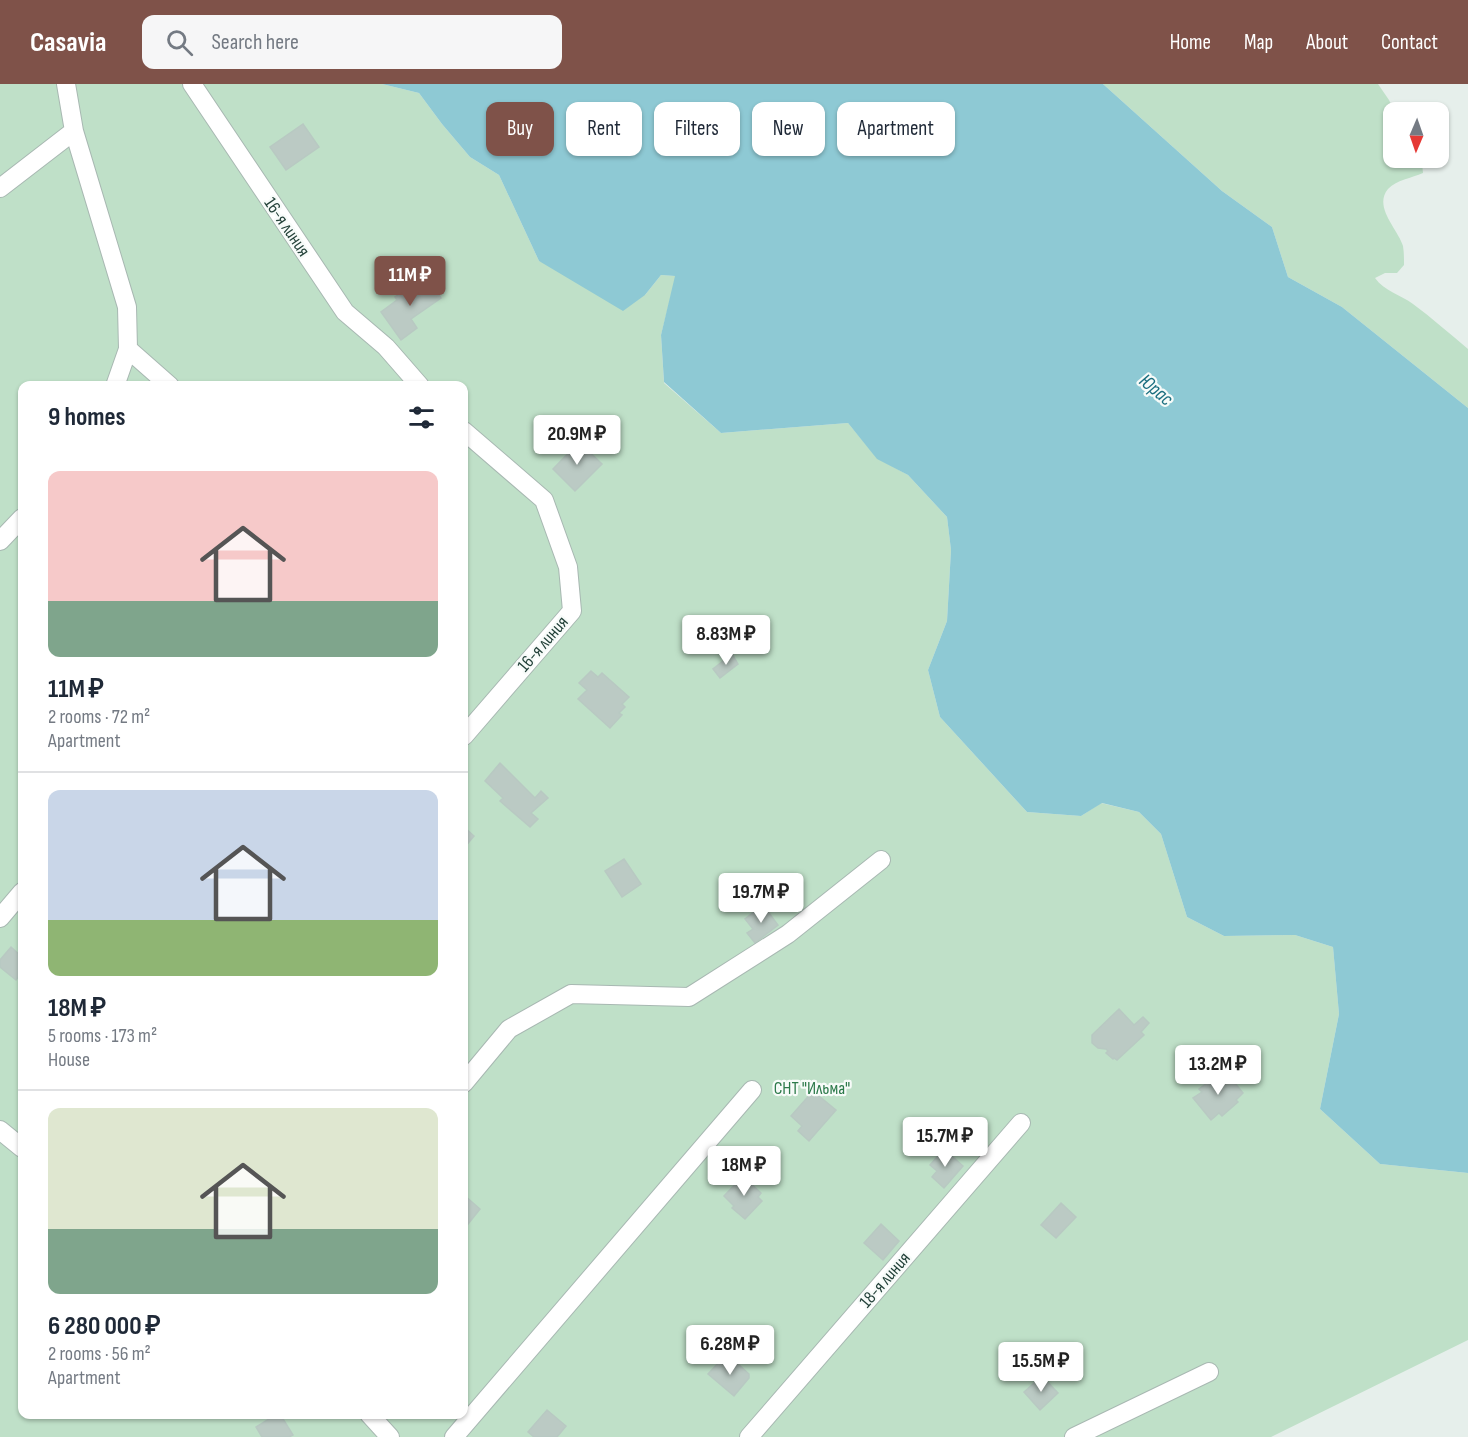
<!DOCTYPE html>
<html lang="en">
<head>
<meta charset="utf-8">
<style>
  :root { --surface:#fff; --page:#f6f6f7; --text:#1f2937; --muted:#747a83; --line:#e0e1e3; --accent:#7f5249 }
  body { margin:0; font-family:"Sofia Sans Condensed",sans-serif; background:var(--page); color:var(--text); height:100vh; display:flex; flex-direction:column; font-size:22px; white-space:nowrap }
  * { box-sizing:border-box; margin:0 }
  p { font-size:20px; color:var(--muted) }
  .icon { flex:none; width:33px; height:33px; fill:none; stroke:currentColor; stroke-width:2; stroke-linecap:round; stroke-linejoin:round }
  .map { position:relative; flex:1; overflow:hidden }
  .sheet { position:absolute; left:18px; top:297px; width:450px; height:1038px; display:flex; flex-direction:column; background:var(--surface); border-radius:12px; box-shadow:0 2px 4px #0004 }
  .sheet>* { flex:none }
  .top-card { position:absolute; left:486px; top:18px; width:570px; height:54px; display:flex; gap:12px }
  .needle { width:39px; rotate:182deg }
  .tools { position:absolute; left:1383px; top:18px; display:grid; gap:12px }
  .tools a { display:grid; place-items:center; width:66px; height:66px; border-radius:12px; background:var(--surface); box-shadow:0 2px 4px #0004; font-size:30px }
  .price { position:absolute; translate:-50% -51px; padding:0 14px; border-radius:6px; background:#fff; color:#222; font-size:20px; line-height:39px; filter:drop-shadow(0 2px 3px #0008) }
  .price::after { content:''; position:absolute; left:50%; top:36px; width:18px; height:14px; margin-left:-9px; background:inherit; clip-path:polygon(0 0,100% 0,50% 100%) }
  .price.on { background:var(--accent); color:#fff }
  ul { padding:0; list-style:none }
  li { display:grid; align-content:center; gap:12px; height:318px; padding:0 30px }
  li+li { border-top:2px solid var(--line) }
  li span { display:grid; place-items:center; height:186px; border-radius:12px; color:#555 }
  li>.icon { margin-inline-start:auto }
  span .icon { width:108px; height:108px; fill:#fffc; stroke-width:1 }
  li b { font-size:26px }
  h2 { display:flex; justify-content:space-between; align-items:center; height:72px; padding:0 30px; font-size:26px }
  .chip { padding:0 21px; border-radius:12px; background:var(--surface); box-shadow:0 2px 4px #0004; font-size:21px; line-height:54px }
  .chip.on { background:var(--accent); color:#fff }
  header { display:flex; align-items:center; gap:36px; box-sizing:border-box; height:84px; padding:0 30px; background:var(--accent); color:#fff }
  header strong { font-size:28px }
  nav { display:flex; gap:33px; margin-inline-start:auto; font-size:21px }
  .search { width:420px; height:54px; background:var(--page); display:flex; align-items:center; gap:15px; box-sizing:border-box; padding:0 21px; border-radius:12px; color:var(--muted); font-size:22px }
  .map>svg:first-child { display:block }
  .green { fill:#bfe0c8; fill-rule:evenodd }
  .water { fill:#8ec9d4 }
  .building { fill:#bbcac4; stroke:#b8c9c2; stroke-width:1.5 }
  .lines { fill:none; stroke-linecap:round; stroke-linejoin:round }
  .minor-casing { stroke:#a8b8b2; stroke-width:20 }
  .minor { stroke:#fff; stroke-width:18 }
  .labels { text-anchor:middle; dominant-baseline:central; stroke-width:4.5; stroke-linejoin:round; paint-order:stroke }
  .street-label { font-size:18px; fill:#24423a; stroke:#f7fbf9 }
  .park-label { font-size:18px; fill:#2d7a4b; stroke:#f7fbf9 }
  .water-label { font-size:20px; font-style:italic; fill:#1c6f80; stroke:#f7fbf9 }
</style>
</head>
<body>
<header>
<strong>Casavia</strong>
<div class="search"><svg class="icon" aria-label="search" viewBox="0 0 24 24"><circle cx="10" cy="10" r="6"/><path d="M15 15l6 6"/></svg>Search here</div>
<nav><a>Home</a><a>Map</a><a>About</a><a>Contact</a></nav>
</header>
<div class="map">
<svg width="1468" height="1353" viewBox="0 0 1468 1353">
  <rect width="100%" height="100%" fill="#e6efeb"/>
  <path class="green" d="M0,0H382L419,9L442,40L470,73L499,91L539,177L645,211L661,191L676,192L661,251L664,299L721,349L848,339L877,374L908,391L947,433L951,466L947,537L928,586L940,633L1027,728L1081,732L1101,719L1139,728L1161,750L1187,833L1224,852L1295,851L1333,863L1339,930L1320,1025L1380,1080L1468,1089V1256L1271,1353H0ZM22,302H464V1330H22Z
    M1103,0H1378L1389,16L1395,28H1394V74H1417L1422,79L1423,89C1412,94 1396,96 1388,105C1373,123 1398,145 1403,162C1404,168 1404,174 1404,181L1397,189H1385L1375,194C1384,207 1401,211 1413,220C1432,234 1450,250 1468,265V324L1342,223L1288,193L1272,143L1222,107Z"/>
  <path class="water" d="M382,0H1103L1222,107L1272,143L1288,193L1342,223L1468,324V1089L1380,1080L1320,1025L1339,930L1333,863L1295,851L1224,852L1187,833L1161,750L1139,728L1102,719L1081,732L1027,728L940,633L928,586L947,537L951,466L947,433L908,391L877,375L848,339L721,349L664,298L661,251L675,192L661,191L645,211L623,227L539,177L499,91L470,73L442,40L419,9Z"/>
  <path class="building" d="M303,40L319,63L286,86L270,63Z
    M426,192L441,214L411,235L417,244L401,256L381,228L397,216L395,213Z
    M579,358L602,380L575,407L553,385Z
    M732,570L738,580L720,594L713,585Z
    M591,587L598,593L602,589L629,613L622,620L625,623L619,629L622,631L610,644L578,615L587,606L579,599Z
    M500,679L535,714L541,707L548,714L531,729L538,735L530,743L500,717L503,714L485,697Z
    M464,743L474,752L464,764Z
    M624,775L641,800L622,813L605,787Z
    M763,821L778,841L755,859L747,849L753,845L745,835Z
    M11,863L22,873V888L16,896L0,883V876Z
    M1119,925L1134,941L1143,933L1149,939L1141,948L1144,951L1117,976L1114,974L1113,975L1106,969L1108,967L1106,965L1098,964L1092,959V951Z
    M1226,988L1243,1009L1236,1016L1238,1018L1222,1032L1219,1029L1211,1036L1193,1014L1202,1008L1199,1005L1216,992L1218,995Z
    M813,1007L836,1026L809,1057L798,1047L802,1042L791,1032Z
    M944,1065L963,1082L944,1104L932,1093L937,1087L930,1081Z
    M743,1092L761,1109L758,1113L762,1117L745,1135L732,1124L734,1122L724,1112Z
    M464,1111L480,1125L464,1145Z
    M1061,1119L1076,1133L1056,1154L1041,1141Z
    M881,1140L899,1157L883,1176L864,1159Z
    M723,1274L734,1284L738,1280L749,1290V1294L734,1312L708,1290Z
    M1042,1292L1058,1309L1040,1326L1024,1308Z
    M547,1326L566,1342L557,1353H534L528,1348Z
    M277,1330H280L293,1351L289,1353H262L256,1343Z"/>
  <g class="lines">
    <g class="minor-casing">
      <path id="minor" d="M66,0L74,47L127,223L128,265L115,302
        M192,0L345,228L386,263L420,302
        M0,104L74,47
        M128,265L170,302
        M464,347L544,416L568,483L572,527L464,652
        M0,457L22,434
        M0,834L22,808
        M464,999L509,945L571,910L689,913L788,850L881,776
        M0,1046L22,1064
        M369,1330L390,1353
        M454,1353L752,1006
        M749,1353L1021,1039
        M1074,1353L1209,1288"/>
    </g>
    <use href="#minor" class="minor"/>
  </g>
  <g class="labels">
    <g class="street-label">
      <text transform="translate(287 143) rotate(56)">16-я линия</text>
      <text transform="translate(543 560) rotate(-49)">16-я линия</text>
      <text transform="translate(885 1196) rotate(-49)">18-я линия</text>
    </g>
    <g class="park-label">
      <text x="812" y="1004">СНТ "Ильма"</text>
    </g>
    <g class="water-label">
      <text transform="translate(1156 306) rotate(40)">Юрас</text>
    </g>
  </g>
</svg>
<div class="tools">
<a><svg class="needle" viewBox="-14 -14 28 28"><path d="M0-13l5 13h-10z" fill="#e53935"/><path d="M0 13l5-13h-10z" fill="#747a83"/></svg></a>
</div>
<b class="price on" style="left:410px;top:223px">11M ₽</b>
<b class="price" style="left:577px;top:382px">20.9M ₽</b>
<b class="price" style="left:726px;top:582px">8.83M ₽</b>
<b class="price" style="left:761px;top:840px">19.7M ₽</b>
<b class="price" style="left:1218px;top:1012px">13.2M ₽</b>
<b class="price" style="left:945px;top:1084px">15.7M ₽</b>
<b class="price" style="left:744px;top:1113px">18M ₽</b>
<b class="price" style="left:730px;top:1292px">6.28M ₽</b>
<b class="price" style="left:1041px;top:1309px">15.5M ₽</b>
<div class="top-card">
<a class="chip on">Buy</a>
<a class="chip">Rent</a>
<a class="chip">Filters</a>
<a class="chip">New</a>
<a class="chip">Apartment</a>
</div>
<section class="sheet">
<h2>9 homes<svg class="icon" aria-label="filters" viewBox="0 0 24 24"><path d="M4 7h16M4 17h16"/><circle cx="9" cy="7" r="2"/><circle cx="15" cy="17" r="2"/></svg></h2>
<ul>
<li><span style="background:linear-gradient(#f6c9c9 70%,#7fa58c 0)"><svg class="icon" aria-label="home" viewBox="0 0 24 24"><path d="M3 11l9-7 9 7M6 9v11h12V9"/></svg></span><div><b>11M ₽</b><p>2 rooms · 72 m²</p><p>Apartment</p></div></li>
<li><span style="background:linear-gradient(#c9d6e8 70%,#8fb573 0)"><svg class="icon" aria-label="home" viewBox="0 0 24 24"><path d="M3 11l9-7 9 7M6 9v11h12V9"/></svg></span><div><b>18M ₽</b><p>5 rooms · 173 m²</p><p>House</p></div></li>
<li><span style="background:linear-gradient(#dfe7d0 65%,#7fa58c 0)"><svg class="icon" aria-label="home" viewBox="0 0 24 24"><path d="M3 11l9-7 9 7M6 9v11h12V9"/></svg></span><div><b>6 280 000 ₽</b><p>2 rooms · 56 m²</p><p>Apartment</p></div></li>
</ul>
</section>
</div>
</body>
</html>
